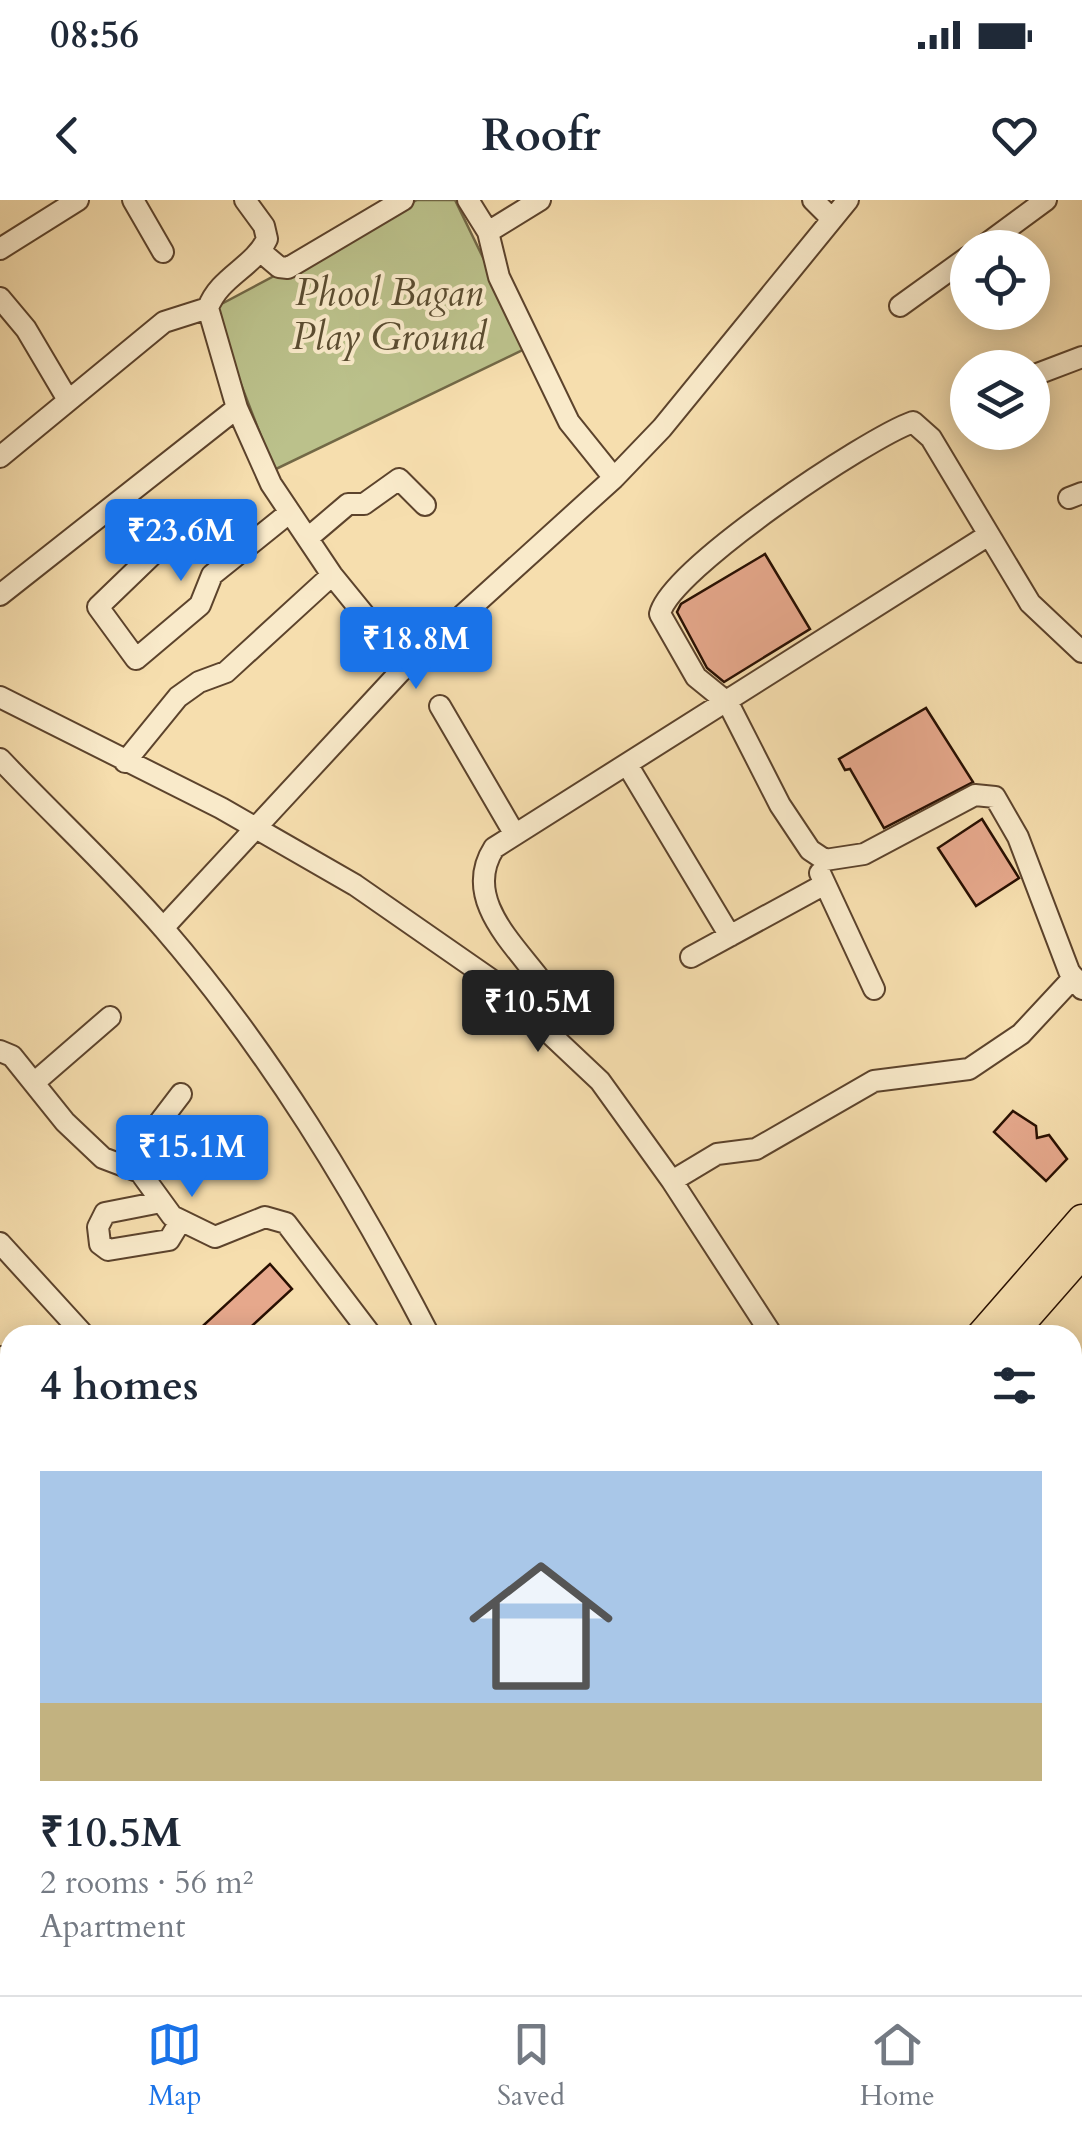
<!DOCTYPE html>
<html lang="en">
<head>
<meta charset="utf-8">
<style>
  :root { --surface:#fff; --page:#f2f2f3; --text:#1f2937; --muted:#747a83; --line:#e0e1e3; --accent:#1a73e8 }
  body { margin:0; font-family:Cardo,serif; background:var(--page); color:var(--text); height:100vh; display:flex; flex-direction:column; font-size:38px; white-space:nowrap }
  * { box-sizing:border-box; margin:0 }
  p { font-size:32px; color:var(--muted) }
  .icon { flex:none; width:55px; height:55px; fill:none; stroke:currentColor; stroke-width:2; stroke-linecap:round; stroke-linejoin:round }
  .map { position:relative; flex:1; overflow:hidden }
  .panel { position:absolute; left:0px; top:1125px; width:1082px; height:670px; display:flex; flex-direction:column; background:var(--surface); border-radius:30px 30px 0 0; box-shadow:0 5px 25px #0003 }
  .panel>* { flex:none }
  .buttons { position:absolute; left:950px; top:30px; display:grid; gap:20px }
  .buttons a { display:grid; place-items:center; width:100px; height:100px; border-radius:50%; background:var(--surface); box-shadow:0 5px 25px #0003; font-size:50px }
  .price { position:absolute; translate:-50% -85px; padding:0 22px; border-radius:10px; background:var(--accent); color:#fff; font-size:32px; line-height:65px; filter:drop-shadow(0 2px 5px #0008) }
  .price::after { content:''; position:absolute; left:50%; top:60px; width:30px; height:22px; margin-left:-15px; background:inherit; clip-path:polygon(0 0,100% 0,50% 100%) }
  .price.on { background:#222; color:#fff }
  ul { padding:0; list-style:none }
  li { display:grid; align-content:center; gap:20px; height:530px; padding:0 40px }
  li span { display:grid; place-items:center; height:310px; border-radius:0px; color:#555 }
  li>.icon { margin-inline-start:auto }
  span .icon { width:180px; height:180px; fill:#fffc; stroke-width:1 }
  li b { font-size:42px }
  h2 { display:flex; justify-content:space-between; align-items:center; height:120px; padding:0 40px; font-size:42px }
  .status { display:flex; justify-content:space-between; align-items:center; height:70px; padding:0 50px; background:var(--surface); direction:ltr }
  .status svg { height:28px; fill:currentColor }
  header { display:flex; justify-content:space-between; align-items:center; height:130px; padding:0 40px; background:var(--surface); font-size:45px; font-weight:700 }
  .tab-bar { display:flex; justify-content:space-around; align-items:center; height:140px; border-top:2px solid var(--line); background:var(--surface); font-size:28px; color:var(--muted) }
  .tab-bar a { display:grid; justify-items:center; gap:5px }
  .tab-bar .on { color:var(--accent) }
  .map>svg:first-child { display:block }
  .green { fill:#bbc18b; stroke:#726846; stroke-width:2.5 }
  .water { fill:#a1b9b6; stroke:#71756e; stroke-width:2.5 }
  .building { fill:#e6a88c; stroke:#280f01; stroke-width:2.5 }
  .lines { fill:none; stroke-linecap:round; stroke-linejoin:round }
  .minor-casing { stroke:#5c432c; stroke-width:24 }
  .major-casing { stroke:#280f01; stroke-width:31 }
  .minor { stroke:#f9eaca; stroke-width:20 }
  .major { stroke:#f6deae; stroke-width:28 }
  .labels { text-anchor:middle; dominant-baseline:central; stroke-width:8; stroke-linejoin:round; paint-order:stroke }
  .park-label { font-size:38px; font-style:italic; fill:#5b4d31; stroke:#f9eaca }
</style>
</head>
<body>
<div class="status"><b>08:56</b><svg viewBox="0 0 49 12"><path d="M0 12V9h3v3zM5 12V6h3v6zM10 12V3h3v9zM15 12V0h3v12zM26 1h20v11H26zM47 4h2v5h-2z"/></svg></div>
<header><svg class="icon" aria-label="back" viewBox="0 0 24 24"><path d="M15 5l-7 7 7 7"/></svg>Roofr<svg class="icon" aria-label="heart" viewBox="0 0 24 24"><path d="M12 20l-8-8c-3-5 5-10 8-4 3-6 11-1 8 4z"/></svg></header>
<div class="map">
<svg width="1082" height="1795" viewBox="0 0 1082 1795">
  <rect width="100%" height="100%" fill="#f6deae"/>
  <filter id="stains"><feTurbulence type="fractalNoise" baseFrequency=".002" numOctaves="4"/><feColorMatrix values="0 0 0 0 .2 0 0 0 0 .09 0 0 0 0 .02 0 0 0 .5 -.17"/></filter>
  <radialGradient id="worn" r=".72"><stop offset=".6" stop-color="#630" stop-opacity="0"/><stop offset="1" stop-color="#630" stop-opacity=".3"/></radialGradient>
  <path class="green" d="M417,0H455L527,148L274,270L212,109Z"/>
  <path class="water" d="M10,1747V1785H178L165,1795H14L0,1780V1755Z"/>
  <path class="building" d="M765,354L810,429L724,482L707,468L677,412L681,404Z
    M926,508L973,582L884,628L850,569L845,570L839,559Z
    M982,619L1019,678L976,706L938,648Z
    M1013,911L1036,926L1037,938L1049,935L1067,959L1046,981L994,932Z
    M270,1064L292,1089L242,1135H193Z"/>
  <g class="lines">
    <g class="minor-casing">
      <path id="minor" d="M133,0L163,52
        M468,0L488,32L540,0
        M813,0L832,19
        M488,32L499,77L569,222L614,278
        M981,48L1046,0
        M0,49L78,0
        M260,51L279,67L288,68L403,0
        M0,98L26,129L68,200
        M900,106L968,57
        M1032,176L1082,157
        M0,257L164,122L208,108
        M1069,298L1082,293
        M308,338L348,304H364L399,279L425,305
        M154,353L98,407L136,459L200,405L212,375L289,313
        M0,395L237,208
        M1082,452L1030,403L931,238L913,222C867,238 669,370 660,414L696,477L728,503L780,605L810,650L825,660L864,654L975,595L995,597L1018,637L1069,771L1082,789
        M400,472L614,278L662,228L848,0
        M0,497L221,608L355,685L496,783L600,881L672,981L772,1135
        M440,506L514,633
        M0,559C54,616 113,670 164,729C270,852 354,991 429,1135
        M125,562L178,497L199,482L226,472L332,375
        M628,566L730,736
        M820,673L874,789
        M163,728L400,472L389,445L332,375L271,284L237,208L208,108C219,77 254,67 267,39L264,26L245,0
        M691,757L825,684
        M542,782C513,743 462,698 494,648L987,336
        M0,851L12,856L65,922L103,958L140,972L172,1016L215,1037L265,1017L286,1023L371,1135
        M35,882L110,817
        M140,972L152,932L181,894
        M672,981L717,954L756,949L874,881L969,869L1021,834L1074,777
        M161,1002L105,1013L98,1027L100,1044L108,1050L169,1040L180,1022
        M0,1043L84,1135
        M0,1157L10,1168
        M0,1355L10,1366
        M1072,1509L1082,1520
        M1072,1657L1082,1647
        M0,1676L10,1684
        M0,1707L10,1697
        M755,1795L756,1785"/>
    </g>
    <g class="major-casing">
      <path id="major" d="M981,1135L1082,1019
        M1011,1135L1082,1054
        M402,1795L411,1785
        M429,1795L437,1785"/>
    </g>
    <use href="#minor" class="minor"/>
    <use href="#major" class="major"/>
  </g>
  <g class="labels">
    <g class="park-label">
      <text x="389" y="93">Phool Bagan<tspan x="389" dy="44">Play Ground</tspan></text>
    </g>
  </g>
  <rect width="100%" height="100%" filter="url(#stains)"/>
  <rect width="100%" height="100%" fill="url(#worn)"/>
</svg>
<div class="buttons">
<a><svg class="icon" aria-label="locate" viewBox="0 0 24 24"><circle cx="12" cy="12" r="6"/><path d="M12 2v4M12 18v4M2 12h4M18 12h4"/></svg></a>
<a><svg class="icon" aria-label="layers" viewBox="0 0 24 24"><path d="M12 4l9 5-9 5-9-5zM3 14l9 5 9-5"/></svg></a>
</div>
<b class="price" style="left:181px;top:384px">₹23.6M</b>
<b class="price" style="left:416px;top:492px">₹18.8M</b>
<b class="price on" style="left:538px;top:855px">₹10.5M</b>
<b class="price" style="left:192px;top:1000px">₹15.1M</b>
<section class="panel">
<h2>4 homes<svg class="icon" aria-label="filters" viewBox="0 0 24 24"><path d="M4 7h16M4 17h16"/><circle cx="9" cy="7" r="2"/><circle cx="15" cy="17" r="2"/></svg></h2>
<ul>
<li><span style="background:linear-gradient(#a9c7e8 75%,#c2b280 0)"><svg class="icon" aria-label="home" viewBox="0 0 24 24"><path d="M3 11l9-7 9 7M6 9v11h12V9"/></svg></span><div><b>₹10.5M</b><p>2 rooms · 56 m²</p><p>Apartment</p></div></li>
</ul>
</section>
</div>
<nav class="tab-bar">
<a class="on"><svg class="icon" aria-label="map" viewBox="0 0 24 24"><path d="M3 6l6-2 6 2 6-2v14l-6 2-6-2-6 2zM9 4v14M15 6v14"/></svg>Map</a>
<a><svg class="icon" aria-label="saved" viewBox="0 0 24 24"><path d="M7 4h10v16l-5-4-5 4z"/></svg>Saved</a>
<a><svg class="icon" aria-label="home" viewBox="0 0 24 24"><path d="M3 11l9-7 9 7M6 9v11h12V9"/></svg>Home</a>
</nav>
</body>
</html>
